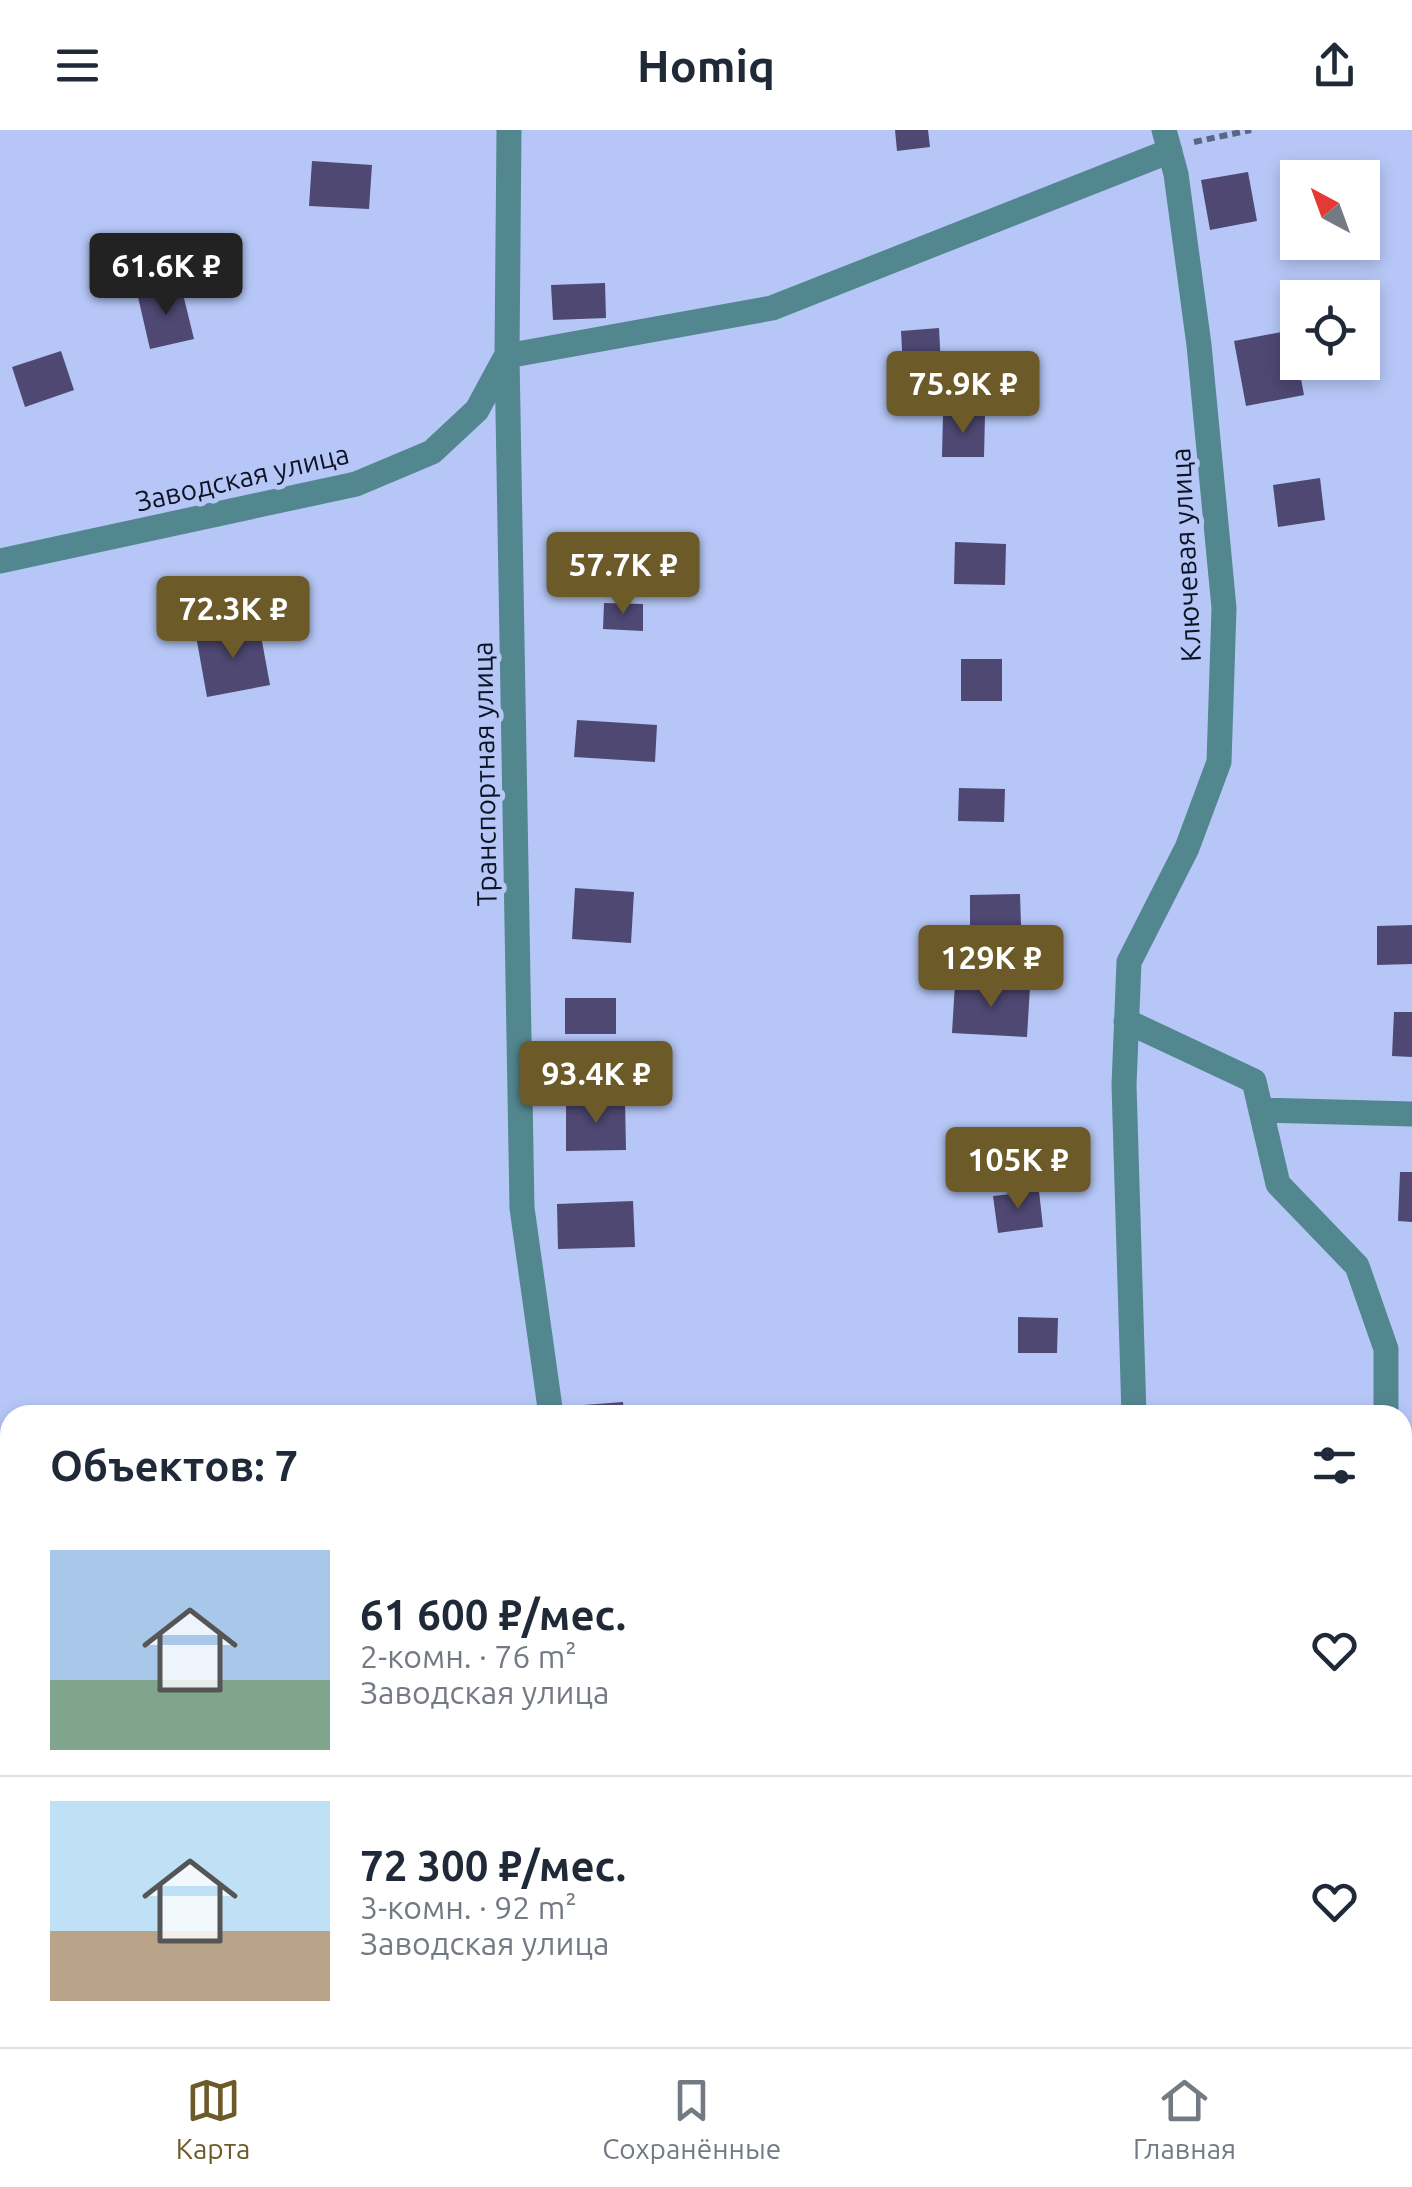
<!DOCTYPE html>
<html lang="ru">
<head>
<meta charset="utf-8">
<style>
  :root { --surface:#fff; --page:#f2f2f3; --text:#1f2937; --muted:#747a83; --line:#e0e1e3; --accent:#6c5a28 }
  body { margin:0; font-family:Ubuntu,sans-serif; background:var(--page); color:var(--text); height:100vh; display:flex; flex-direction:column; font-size:38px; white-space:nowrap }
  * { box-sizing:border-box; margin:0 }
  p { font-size:32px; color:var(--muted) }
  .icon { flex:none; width:55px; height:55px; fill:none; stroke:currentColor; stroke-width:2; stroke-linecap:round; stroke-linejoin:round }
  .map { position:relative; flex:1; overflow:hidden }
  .side { position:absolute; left:0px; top:1275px; width:1412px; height:642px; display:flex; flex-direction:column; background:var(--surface); border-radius:30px 30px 0 0; box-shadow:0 5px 15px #0003 }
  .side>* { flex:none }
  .needle { width:65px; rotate:319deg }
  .tools { position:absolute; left:1280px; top:30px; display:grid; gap:20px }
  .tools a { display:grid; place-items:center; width:100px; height:100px; border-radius:0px; background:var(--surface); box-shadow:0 5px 15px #0003; font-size:50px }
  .price { position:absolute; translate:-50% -85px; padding:0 22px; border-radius:10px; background:var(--accent); color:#fff; font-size:32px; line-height:65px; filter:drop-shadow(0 2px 5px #0008) }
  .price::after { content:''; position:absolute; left:50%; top:60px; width:30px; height:22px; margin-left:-15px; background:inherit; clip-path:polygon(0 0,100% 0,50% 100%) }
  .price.selected { background:#222; color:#fff }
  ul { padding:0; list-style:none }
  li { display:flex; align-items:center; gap:30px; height:250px; padding:0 50px }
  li+li { border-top:2px solid var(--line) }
  li span { display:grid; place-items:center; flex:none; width:280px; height:200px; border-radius:0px; color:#555 }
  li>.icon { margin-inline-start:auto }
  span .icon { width:120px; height:120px; fill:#fffc; stroke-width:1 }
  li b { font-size:42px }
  h2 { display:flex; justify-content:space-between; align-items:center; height:120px; padding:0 50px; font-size:42px }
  header { display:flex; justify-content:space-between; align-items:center; height:130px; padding:0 50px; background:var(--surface); font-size:45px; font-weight:700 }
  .tab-bar { display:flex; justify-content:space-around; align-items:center; height:140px; border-top:2px solid var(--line); background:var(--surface); font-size:28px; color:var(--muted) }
  .tab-bar a { display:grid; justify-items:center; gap:5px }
  .tab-bar .selected { color:var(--accent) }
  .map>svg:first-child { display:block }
  .building { fill:#4e4873 }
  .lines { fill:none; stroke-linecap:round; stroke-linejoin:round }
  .path { stroke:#5b6585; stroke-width:6; stroke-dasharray:8 5; stroke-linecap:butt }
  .minor { stroke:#538790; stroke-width:25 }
  .labels { text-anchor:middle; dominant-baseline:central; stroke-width:10; stroke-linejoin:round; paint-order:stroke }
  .street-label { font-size:28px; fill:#0e1324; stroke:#b6c7f7 }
</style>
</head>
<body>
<header><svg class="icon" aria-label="menu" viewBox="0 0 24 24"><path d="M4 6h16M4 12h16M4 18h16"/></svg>Homiq<svg class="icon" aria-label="share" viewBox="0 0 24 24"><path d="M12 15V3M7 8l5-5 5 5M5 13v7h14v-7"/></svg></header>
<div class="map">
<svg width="1412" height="1917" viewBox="0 0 1412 1917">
  <rect width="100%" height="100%" fill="#b6c7f7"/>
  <path class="building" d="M895,0H928L930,17L897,21Z
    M312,31L372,35L369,79L309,76Z
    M1248,42L1257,91L1210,100L1201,50Z
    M605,153L606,188L553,190L551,155Z
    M181,156L194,209L150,219L138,167Z
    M939,198L941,236L903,238L901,201Z
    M1292,200L1304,265L1246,276L1234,211Z
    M61,221L74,260L25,277L12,237Z
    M943,284L985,285L984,327H942Z
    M1320,348L1325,390L1278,397L1273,355Z
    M955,412L1006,414L1005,455L954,454Z
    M604,473L643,474V501L603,499Z
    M259,495L270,555L207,567L196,506Z
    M961,529H1002V571H961Z
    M577,590L657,595L655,632L574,627Z
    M959,658L1005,659L1004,692L958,691Z
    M575,758L634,762L631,813L572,809Z
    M1020,764L1021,795H970V765Z
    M1412,795V834L1377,835V796Z
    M955,853L1030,857L1027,907L952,903Z
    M565,868H616V904H565Z
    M1394,882H1412V927L1392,926Z
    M625,970L626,1020L566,1021V972Z
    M1039,1001L1040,1032L997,1033L996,1002Z
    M1400,1042H1412V1092L1398,1091Z
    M1039,1061L1043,1097L998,1103L993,1066Z
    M633,1071L635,1117L558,1119L557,1074Z
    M1018,1187L1058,1188L1057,1223H1018Z
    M623,1272L624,1285H585L584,1275Z
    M731,1908H768V1917H731Z"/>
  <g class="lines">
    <path class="path" d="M1194,12L1251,0"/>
    <path class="minor" d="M509,0L507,226L522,1078L551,1285
      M507,226L772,178L1170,21
      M0,431L356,354L432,322L477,280L504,230
      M1126,891L1254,951L1278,1054L1357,1136L1386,1219V1285
      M1261,980L1412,984
      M1134,1285L1124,955L1129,832L1187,718L1219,632L1224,478L1199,215L1176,44L1164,0
      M1401,1908V1917
      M610,1917L611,1908
      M1132,1917V1908"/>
  </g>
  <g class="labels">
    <g class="street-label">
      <text transform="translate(242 347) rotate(-13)">Заводская улица</text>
      <text transform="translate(1185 425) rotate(-93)">Ключевая улица</text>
      <text transform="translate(484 644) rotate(-91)">Транспортная улица</text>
    </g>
  </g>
</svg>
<div class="tools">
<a><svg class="needle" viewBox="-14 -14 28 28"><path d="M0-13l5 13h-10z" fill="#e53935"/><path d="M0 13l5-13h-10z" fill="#747a83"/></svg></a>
<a><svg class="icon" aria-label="locate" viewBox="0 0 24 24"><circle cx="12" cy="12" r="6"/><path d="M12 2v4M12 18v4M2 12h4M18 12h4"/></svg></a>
</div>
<b class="price selected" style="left:166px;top:188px">61.6K ₽</b>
<b class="price" style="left:963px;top:306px">75.9K ₽</b>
<b class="price" style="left:623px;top:487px">57.7K ₽</b>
<b class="price" style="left:233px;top:531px">72.3K ₽</b>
<b class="price" style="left:991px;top:880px">129K ₽</b>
<b class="price" style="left:596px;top:996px">93.4K ₽</b>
<b class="price" style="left:1018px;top:1082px">105K ₽</b>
<section class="side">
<h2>Объектов: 7<svg class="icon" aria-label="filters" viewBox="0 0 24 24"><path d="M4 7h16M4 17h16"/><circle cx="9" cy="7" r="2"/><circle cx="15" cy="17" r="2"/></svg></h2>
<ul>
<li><span style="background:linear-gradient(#a9c7e8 65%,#7fa58c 0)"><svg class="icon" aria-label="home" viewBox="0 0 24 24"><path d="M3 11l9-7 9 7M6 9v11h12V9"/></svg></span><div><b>61 600 ₽/мес.</b><p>2-комн. · 76 m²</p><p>Заводская улица</p></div><svg class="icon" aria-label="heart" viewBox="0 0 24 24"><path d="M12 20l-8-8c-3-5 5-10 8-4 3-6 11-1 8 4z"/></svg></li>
<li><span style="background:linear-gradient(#bfe0f5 65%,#b9a48a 0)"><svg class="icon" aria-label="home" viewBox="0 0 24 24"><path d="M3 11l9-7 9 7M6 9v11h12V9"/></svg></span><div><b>72 300 ₽/мес.</b><p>3-комн. · 92 m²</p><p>Заводская улица</p></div><svg class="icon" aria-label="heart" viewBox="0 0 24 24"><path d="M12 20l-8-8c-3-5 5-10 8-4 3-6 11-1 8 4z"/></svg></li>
</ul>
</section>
</div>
<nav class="tab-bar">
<a class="selected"><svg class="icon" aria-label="map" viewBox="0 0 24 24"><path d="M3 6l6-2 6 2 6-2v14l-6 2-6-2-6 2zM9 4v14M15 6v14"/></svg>Карта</a>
<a><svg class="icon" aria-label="saved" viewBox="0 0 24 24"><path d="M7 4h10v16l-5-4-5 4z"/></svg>Сохранённые</a>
<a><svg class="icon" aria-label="home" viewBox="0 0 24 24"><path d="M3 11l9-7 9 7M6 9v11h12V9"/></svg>Главная</a>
</nav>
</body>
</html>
